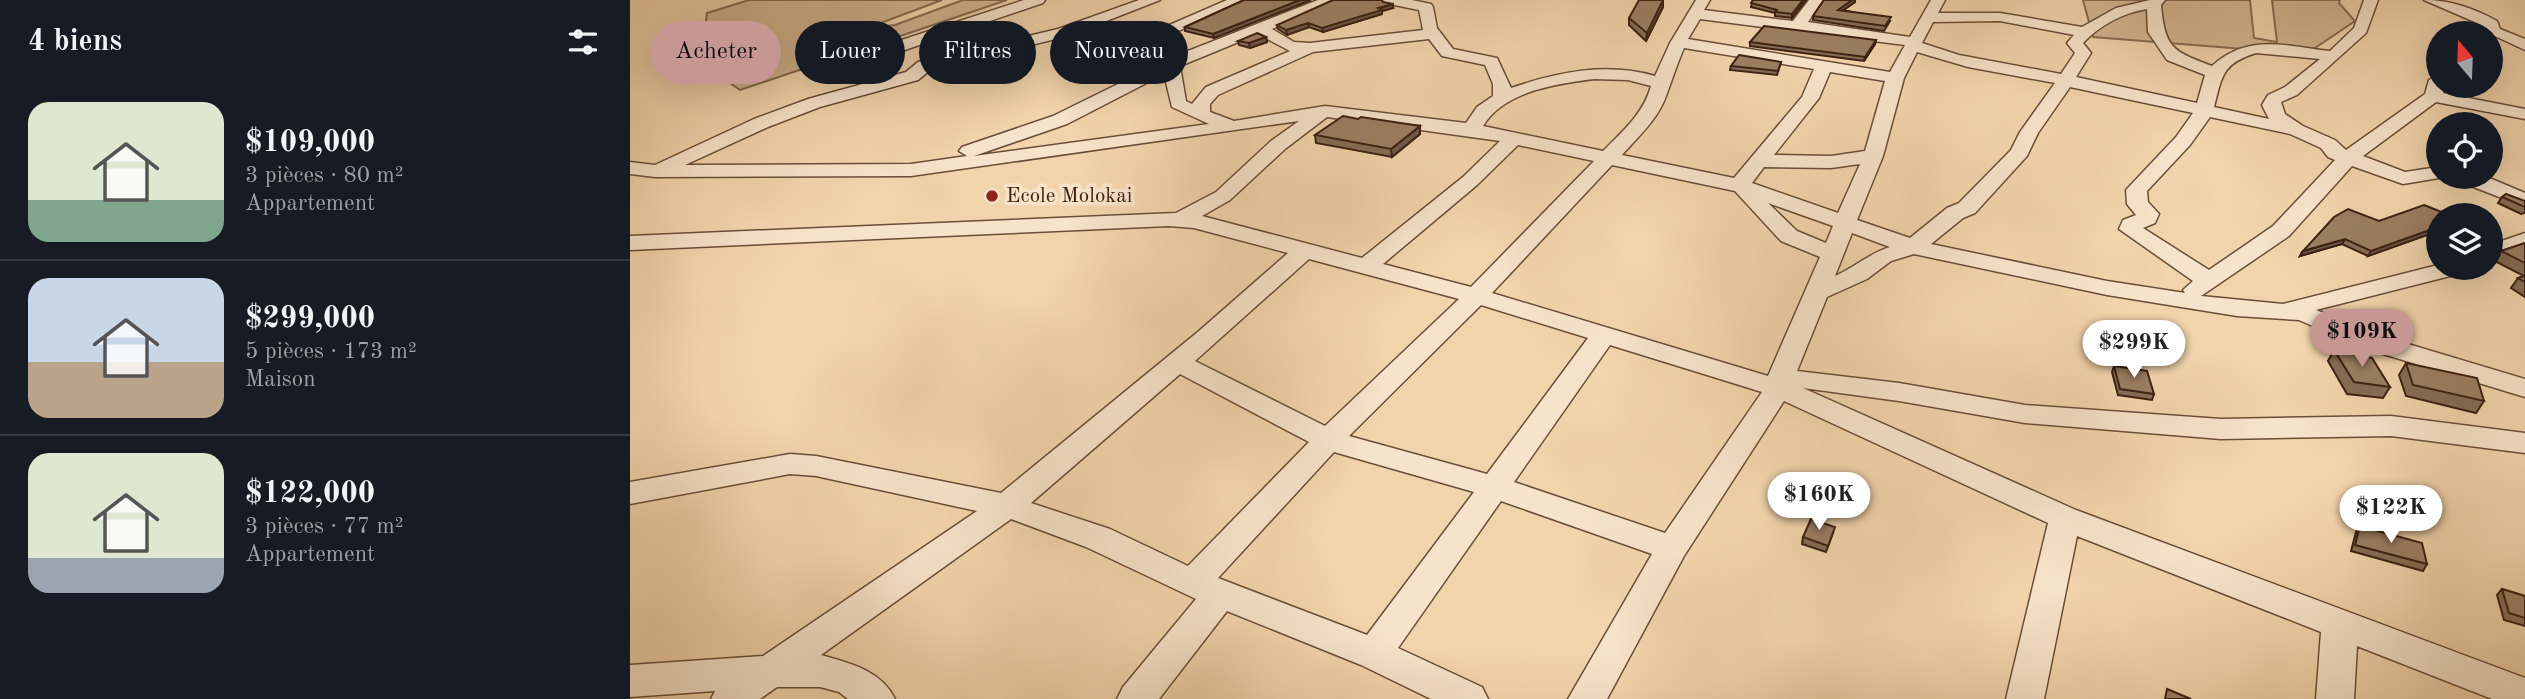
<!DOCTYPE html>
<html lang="fr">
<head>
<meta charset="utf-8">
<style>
  :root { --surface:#171b24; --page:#20242c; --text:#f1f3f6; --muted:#9ea1a6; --line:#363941; --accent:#c59692 }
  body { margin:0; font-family:"Old Standard TT",serif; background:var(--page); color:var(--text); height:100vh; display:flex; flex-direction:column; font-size:26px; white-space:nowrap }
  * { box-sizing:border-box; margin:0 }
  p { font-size:23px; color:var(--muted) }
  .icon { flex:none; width:38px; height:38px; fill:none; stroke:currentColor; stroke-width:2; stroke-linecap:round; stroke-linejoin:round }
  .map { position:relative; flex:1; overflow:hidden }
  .side { display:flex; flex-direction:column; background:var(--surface); width:630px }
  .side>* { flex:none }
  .top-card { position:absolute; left:21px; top:21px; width:665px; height:63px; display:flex; gap:14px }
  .needle { width:46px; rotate:341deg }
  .buttons { position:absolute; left:1796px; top:21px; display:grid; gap:14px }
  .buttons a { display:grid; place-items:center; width:77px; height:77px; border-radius:50%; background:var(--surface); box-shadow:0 7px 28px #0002; font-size:35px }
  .price { position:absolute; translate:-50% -60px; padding:0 16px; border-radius:24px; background:#fff; color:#222; font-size:23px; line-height:46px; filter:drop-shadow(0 2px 4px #0008) }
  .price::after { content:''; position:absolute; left:50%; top:42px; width:21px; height:16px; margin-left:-10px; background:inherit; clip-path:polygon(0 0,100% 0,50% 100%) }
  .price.selected { background:var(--accent); color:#111 }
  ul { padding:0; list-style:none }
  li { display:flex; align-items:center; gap:21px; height:175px; padding:0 28px }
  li+li { border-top:2px solid var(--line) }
  li span { display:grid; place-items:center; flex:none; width:196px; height:140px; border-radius:21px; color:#555 }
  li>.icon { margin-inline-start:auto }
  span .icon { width:84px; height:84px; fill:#fffc; stroke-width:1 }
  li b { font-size:30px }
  h2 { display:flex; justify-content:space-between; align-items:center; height:84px; padding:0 28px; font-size:30px }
  .chip { padding:0 24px; border-radius:32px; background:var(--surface); box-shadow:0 7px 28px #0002; font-size:24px; line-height:63px }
  .chip.selected { background:var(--accent); color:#111 }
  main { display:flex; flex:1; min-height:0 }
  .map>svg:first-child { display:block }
  .green { fill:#d3b692; stroke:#886c52; stroke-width:2 }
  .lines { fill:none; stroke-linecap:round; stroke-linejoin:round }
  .street-casing { stroke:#6a4e38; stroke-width:3 }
  .street { fill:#f7e3c9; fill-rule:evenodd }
  .wall { fill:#856c54; stroke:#3c2112; stroke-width:2 }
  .shaded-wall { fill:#6c5845; stroke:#3c2112; stroke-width:2 }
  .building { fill:#9b7e62; stroke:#3c2112; stroke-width:2 }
  .poi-dot { fill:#8f2418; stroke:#f7e3c9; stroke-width:2.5 }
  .labels { text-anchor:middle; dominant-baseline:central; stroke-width:7; stroke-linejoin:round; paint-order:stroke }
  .poi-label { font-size:21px; fill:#3c2112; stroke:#f7e3c9; text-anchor:start }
</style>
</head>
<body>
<main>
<section class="side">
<h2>4 biens<svg class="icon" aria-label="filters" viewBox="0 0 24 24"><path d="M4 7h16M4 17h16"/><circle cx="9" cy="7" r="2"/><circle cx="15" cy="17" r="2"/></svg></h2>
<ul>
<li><span style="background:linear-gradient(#dfe7d0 70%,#7fa58c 0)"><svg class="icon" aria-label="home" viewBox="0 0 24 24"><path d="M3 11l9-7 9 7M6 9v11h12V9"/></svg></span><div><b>$109,000</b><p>3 pièces · 80 m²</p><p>Appartement</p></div></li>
<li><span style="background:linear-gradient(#c9d6e8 60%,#b9a48a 0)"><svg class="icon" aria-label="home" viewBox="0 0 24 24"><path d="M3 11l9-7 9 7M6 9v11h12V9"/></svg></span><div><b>$299,000</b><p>5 pièces · 173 m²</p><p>Maison</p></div></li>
<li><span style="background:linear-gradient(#dfe7d0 75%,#9aa5b1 0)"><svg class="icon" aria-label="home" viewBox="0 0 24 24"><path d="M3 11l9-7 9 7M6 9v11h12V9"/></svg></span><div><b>$122,000</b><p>3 pièces · 77 m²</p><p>Appartement</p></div></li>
</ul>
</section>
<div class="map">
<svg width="1895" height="699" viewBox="0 0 1895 699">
  <rect width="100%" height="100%" fill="#f2d4ac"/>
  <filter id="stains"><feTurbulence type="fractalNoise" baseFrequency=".00286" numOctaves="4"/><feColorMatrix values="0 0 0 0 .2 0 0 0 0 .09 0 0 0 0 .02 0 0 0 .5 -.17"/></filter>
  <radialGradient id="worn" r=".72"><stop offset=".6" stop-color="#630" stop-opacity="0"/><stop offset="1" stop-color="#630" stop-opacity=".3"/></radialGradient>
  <path class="green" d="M119,0H312L248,24L221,26V30L265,25L333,0H377L110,90L70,62L77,13Z
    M1453,0H1620L1624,38L1647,42L1642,0H1710L1709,3L1725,21L1676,54L1463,37Z"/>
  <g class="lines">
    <g class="street-casing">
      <path id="street" d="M394,0H415L413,3L216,70L210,71L202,66L204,62Z
        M509,0H530L438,36L300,70L288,80L190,107L138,127L55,165L281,164L337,156L329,151L332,147L423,116L490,83L470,74L463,63L468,56L597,0H616L479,63L503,76L535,60L688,0H708L642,29L664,42L680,43L793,30L789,10L754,3L752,0H782L801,4L803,7L807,28L823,49L867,58L881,88C928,72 976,62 1025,76L1040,43L1066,0H1080L1074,10L1163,21L1179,0H1193L1178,22L1280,37L1301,0H1315L1308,13H1370L1452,27L1486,8L1520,0H1535L1531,5C1535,49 1543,51 1582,66C1618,33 1656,46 1700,51L1724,28L1734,0H1748L1736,33L1667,95L1651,102L1655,114L1673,126L1705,140L1716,150L1795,94L1799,80L1808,75V86H1815L1813,93L1895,109V119L1806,102L1733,156L1775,172L1808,167V177H1815L1773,184L1722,166L1659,236L1571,296L1653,304L1808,265V268H1836L1832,273L1686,310L1748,335L1895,379V397L1730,347L1669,320L1607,316L1477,295L1284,254L1261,261L1237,279L1197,297L1167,371L1269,383L1395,405L1591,419L1761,416L1895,433V453L1761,436L1591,439L1395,423L1269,401L1173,388L1446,510L1895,678V699H1862L1727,646L1724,699H1686L1691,632L1447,536L1414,699H1376L1418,523L1154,401L1054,556L977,699H938L1022,554L871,501L768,648L852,687L858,699H801L731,665L597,611L529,699H487L493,687L566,599L456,547L381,519L191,655C219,663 251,670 265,699H218L209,692L190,687H147L130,699H81L85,691L0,697V665L133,656L347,511L186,476L160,474L0,504V482L160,454L186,456L371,493L569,331L658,253L564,228L539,226L0,250V236L546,213L586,192L641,141L669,121L281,176L25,177L0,174V162L25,165L124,119L178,99L276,72L288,62L428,29ZM1517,9L1518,32L1537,60L1575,75L1567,103L1446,77L1461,53L1453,43C1470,25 1493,13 1517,9ZM1070,19L1275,45L1260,72L1058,39ZM1370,21L1444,35L1437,43L1445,53L1431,74L1329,55L1292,43L1303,22ZM628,34L660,51L576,87L562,104L556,101L550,66ZM799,39L812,56L855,65L863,84V96L847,107L836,123L695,106L604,121L580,112V104L588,95L683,52ZM1054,48L1184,69L1172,97L1104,178L992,155C1008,137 1028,119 1036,96C1042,80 1047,64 1054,48ZM1287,52L1338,67L1425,83L1390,132L1381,150L1329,203L1317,208L1280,238L1227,220L1253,156L1274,78ZM1626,53L1690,59L1655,87L1638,95L1632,105L1639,119L1584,107C1592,77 1591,64 1626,53ZM1200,72L1255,81L1235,151L1201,156L1144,155L1189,98ZM534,74L542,107L579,124L344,156L437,124ZM964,79L998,80L1021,86C1014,113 992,132 973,151L853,126C874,91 926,84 964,79ZM1440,87L1563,113L1546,137L1496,190L1497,204L1506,215L1493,220L1489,229L1563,281L1553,290L1555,293L1477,281L1301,244L1333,218L1345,213L1397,156L1408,133ZM697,117L870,141L833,177L732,258L572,216L600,200L655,149ZM1580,117L1660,134L1691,148L1698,157L1705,160L1643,226L1579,270L1513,228L1525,223L1529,214L1518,202L1517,191L1560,145ZM888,145L964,161L841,287L753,264L847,185ZM1230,164L1208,213L1122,183L1134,167L1201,168ZM982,165L1105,191L1151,241L1190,257L1138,376L862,293ZM1138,203L1203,226L1196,243L1167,231ZM1222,233L1260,247C1240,253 1225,267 1205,276ZM679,259L829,299L695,426L565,361ZM851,305L958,338L857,474L719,436ZM980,345L1132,392L1035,533L884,482ZM550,374L679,442L558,566L480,529L401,503ZM704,452L844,492L737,635L588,578Z
        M1794,0C1821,0 1843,8 1867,21L1870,29L1895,39V50L1854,31V26Z
        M1825,177H1857L1895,193V207L1828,181Z
        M1895,233V248L1860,260V245Z"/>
    </g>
    <use href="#street" class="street"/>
  </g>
  <path class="wall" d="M614,0H681L584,38L555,31V27Z
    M1033,0V7L1016,41L999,25V18Z
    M1123,0H1176L1162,18L1145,16V13L1121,7Z
    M1194,0H1225V2L1213,10L1260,21L1254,31L1183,20V16Z
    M753,2L763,8L752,11V14L693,32L679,27L657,35L648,29L647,25Z
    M636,37L637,42L620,48L609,45L608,41Z
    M1246,40L1245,44L1234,61L1120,46V42Z
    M1151,62L1147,75L1100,70L1101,66Z
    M728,119L790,126V134L762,157L686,143L685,135Z
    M1872,197L1895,201V213L1891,214L1868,203Z
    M1808,215V231L1738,256L1712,244L1670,256L1673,251L1749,221Z
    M1895,243V297L1881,288L1888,278L1894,276L1865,261L1871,251Z
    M1704,350L1760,387L1753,398L1717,394L1698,361Z
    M1776,363L1854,401L1846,413L1776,396L1769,375Z
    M1484,366L1524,394L1522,400L1488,395L1482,372Z
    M1730,526L1797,564L1793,571L1721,551L1726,532Z
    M1203,533L1196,552L1172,544L1173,537Z
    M1872,589L1895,596V626L1874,620L1867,595Z"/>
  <path class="shaded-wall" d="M670,0H681L584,38L583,34Z
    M1033,0V7L1016,41L1017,33Z
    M1173,0H1176L1162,18V14Z
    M1222,0H1225V2L1208,14V10Z
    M763,4V8L752,11V14L693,32L692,28Z
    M678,23L679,27L657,35L656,30Z
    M636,37L637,42L620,48L619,43Z
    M1246,40L1245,44L1234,61L1235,57Z
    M790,126V134L762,157L761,149Z
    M1808,227V231L1738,256L1741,251Z
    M1715,239L1712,244L1670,256L1673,251Z"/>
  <path class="building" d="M614,0H670L583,34L555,27Z
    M703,0H752L753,2L763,4L748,8L752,10L692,28L678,23L656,30L647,25Z
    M1009,0H1033L1017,33L999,18Z
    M1123,0H1173L1162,14L1145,12L1147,10L1121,3Z
    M1194,0H1222L1208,10L1261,17L1255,26L1183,16Z
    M1134,26L1246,40L1235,57L1120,42Z
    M627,33L636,37L619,43L608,41Z
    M1109,55L1151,62L1148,71L1101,66Z
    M713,116L728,119L731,117L790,126L761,149L685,135Z
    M1876,194L1895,201V207L1872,197Z
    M1794,205L1819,215H1808V227L1741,251L1715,239L1673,251L1704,217L1718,209L1749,221Z
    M1895,243V263L1871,251Z
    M1895,276V282L1888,278Z
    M1704,350L1742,358L1760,387L1724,382Z
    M1776,363L1847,378L1854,401L1783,385Z
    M1484,366L1517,371L1524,394L1490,389Z
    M1181,519L1205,527L1198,546L1173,537Z
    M1730,526L1792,543L1797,564L1725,545Z
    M1872,589L1895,596V618L1879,613Z
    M1537,689L1561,699H1535Z"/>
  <circle class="poi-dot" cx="362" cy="196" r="7"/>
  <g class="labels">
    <g class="poi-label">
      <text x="376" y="196">Ecole Molokai</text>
    </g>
  </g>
  <rect width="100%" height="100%" filter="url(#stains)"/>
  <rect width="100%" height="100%" fill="url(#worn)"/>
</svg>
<div class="buttons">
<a><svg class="needle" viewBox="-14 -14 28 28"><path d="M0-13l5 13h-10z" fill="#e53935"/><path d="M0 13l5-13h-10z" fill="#9ea1a6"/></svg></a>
<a><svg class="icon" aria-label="locate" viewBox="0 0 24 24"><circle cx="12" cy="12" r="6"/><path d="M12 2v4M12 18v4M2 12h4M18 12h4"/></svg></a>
<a><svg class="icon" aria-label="layers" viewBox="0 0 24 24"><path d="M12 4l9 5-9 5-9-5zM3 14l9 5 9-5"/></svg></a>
</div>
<b class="price selected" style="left:1732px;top:369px">$109K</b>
<b class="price" style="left:1504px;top:380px">$299K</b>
<b class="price" style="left:1189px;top:532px">$160K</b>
<b class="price" style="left:1761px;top:545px">$122K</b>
<div class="top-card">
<a class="chip selected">Acheter</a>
<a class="chip">Louer</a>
<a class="chip">Filtres</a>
<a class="chip">Nouveau</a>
</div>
</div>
</main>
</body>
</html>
